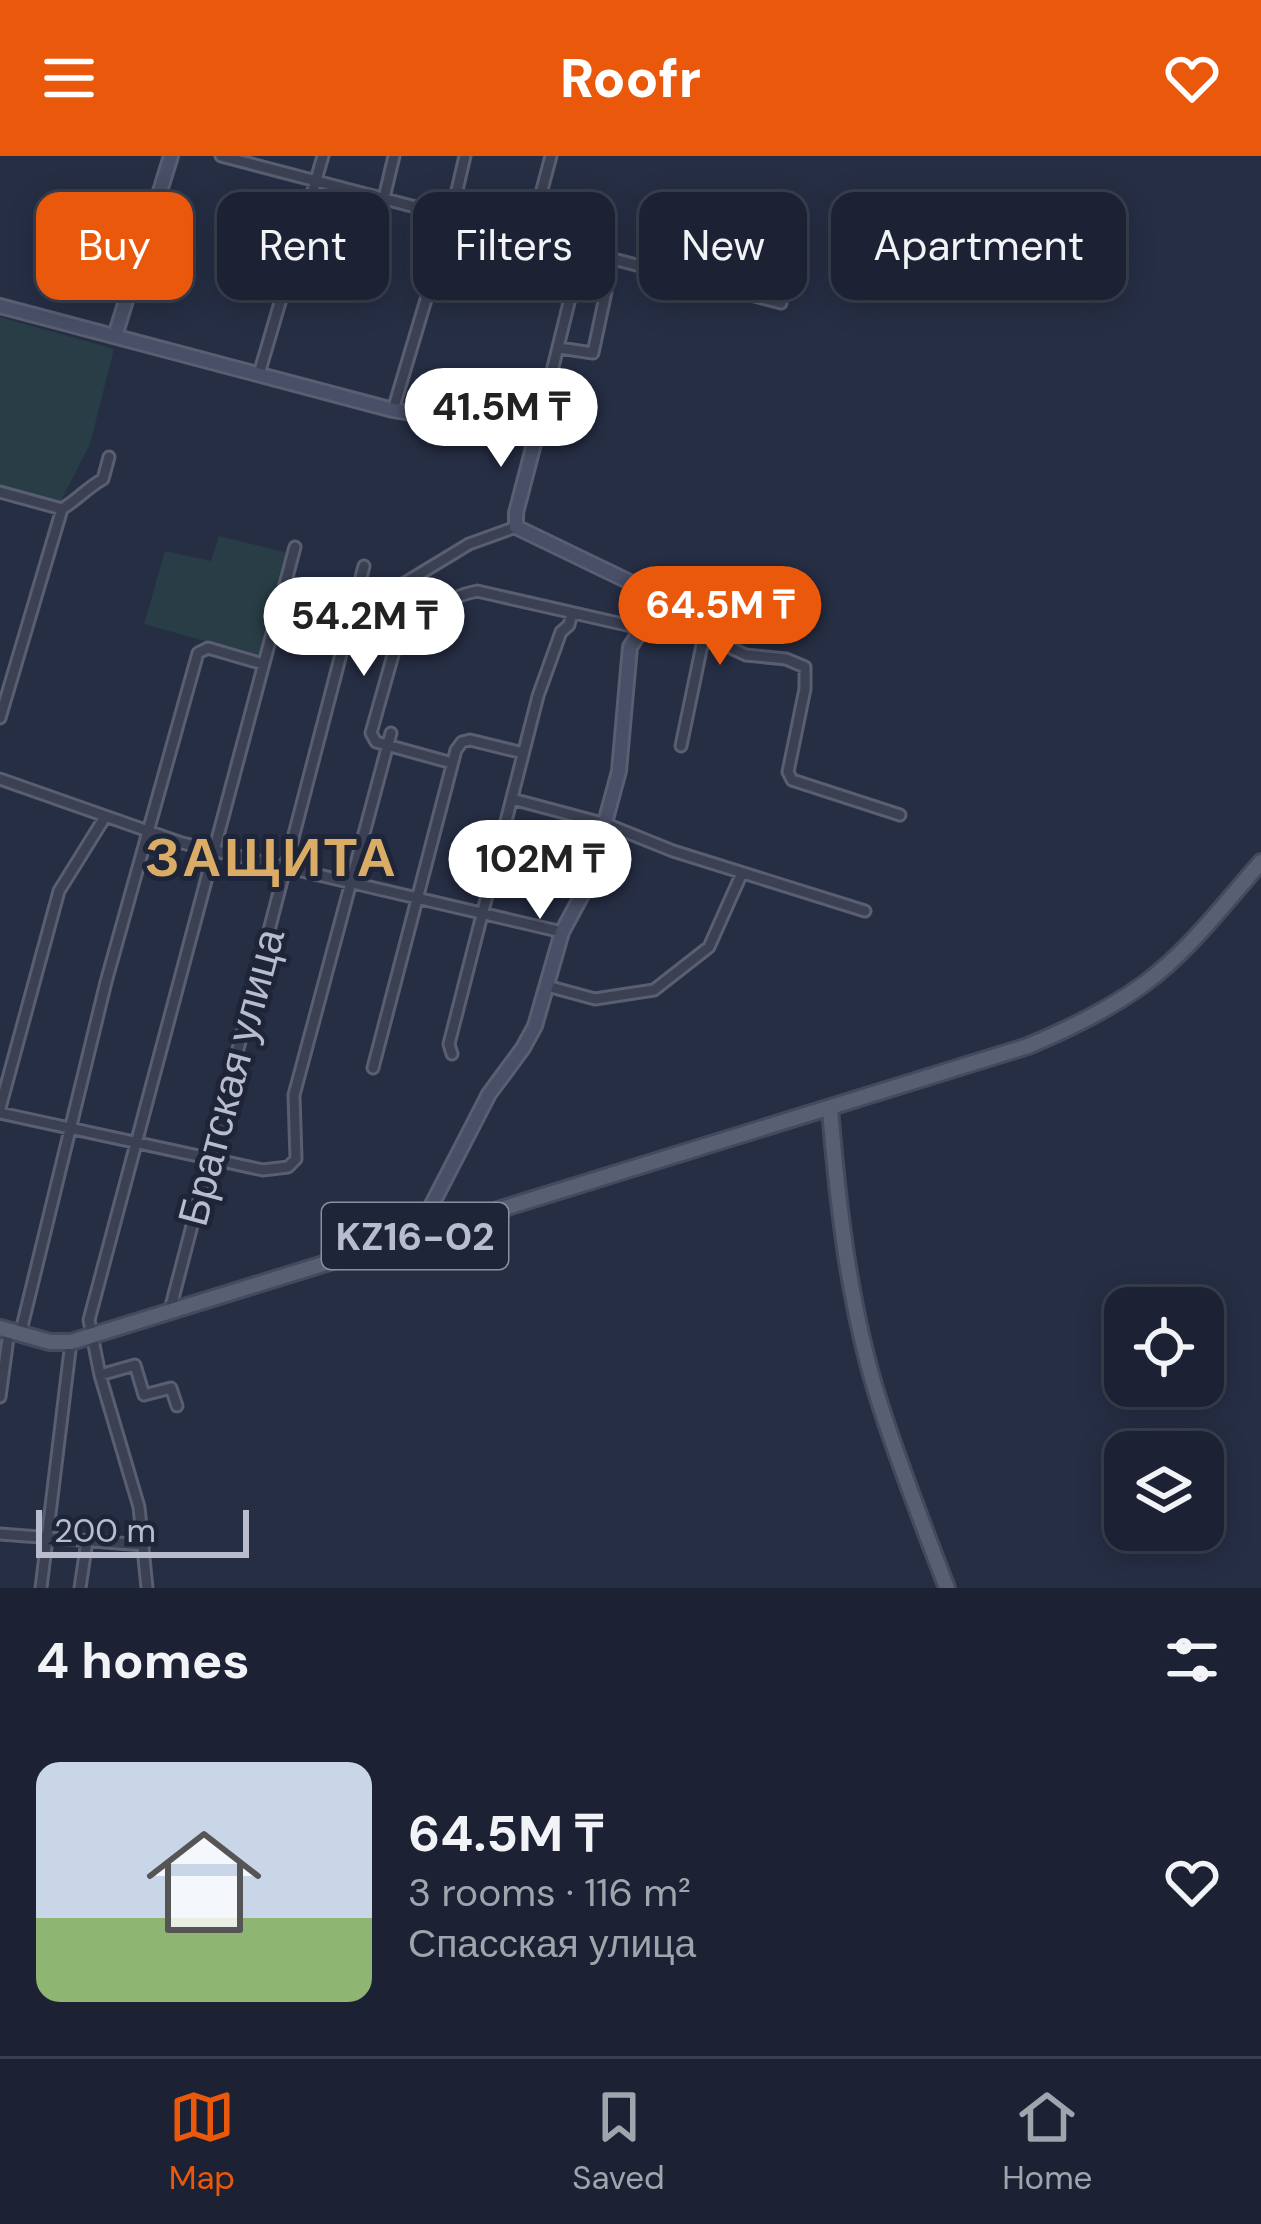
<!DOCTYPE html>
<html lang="en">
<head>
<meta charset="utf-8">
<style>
  :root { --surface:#1c2233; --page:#292f3f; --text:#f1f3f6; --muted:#a0a4ac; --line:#3a3f4e; --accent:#ea580c }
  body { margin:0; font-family:"DM Sans",sans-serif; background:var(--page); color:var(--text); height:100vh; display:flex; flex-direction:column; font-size:45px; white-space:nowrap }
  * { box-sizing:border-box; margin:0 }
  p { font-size:39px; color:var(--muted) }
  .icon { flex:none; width:66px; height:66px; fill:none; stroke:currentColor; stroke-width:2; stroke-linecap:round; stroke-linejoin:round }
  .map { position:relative; height:1432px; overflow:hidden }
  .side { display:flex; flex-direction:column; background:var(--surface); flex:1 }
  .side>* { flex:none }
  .hud { position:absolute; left:36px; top:36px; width:1191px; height:108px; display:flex; gap:24px }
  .fabs { position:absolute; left:1104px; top:1131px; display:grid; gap:24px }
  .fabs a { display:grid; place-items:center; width:120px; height:120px; border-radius:24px; background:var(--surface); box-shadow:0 6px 30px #0003,0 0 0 3px var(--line); font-size:60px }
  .scale { position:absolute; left:36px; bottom:30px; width:213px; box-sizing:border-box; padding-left:12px; border:6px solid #b8bccd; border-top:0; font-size:33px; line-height:42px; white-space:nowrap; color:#b8bccd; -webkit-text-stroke:9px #1f2539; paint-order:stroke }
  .price { position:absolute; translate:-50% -102px; padding:0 27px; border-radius:42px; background:#fff; color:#222; font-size:39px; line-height:78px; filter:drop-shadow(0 3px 6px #0008) }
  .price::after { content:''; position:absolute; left:50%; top:72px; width:36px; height:27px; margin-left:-18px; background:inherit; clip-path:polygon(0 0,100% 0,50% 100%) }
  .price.current { background:var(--accent); color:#fff }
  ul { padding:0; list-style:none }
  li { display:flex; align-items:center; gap:36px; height:300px; padding:0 36px }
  li span { display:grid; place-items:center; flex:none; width:336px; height:240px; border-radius:24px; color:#555 }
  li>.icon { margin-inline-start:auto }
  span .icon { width:144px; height:144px; fill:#fffc; stroke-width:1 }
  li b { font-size:51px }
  h2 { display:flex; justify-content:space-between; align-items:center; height:144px; padding:0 36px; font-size:51px }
  .chip { padding:0 42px; border-radius:24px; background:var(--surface); box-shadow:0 6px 30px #0003,0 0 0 3px var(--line); font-size:42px; line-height:108px }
  .chip.current { background:var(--accent); color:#fff }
  header { display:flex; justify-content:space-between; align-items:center; height:156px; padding:0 36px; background:var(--accent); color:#fff; font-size:54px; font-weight:800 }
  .tabs { display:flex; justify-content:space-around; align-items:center; height:168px; border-top:3px solid var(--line); background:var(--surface); font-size:33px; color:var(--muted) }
  .tabs a { display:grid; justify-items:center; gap:6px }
  .tabs .current { color:var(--accent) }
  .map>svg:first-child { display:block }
  .green { fill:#283d45 }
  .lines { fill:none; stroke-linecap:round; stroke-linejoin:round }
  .street-casing { stroke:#595e71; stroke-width:15 }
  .secondary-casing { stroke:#595e71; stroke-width:18 }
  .primary-casing { stroke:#44495d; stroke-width:20 }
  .street { stroke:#3b4153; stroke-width:9 }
  .secondary { stroke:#484f66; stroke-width:12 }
  .primary { stroke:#595f73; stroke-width:14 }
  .labels { text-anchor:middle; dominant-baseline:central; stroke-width:10; stroke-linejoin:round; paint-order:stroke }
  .shield { fill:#1f2539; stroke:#8a8fa1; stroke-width:3 }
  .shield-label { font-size:39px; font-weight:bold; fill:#b8bccd }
  .street-label { font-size:42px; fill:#b8bccd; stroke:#1f2539 }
  .district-label { font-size:54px; font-weight:bold; letter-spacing:3px; fill:#daac66; stroke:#1f2539 }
</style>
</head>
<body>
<header><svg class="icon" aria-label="menu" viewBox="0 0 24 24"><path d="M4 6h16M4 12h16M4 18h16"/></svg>Roofr<svg class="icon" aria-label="heart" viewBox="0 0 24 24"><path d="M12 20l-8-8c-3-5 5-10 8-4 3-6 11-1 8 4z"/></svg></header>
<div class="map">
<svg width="1261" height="1432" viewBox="0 0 1261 1432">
  <rect width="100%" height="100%" fill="#262e44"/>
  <path class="green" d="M0,161L114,193L90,288L59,349L0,332Z
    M219,380L288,397L260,501L144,468L165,395L211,405Z"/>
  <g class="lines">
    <g class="street-casing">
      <path id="street" d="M221,0L781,147
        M384,42L394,0
        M530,79L551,0
        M559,192L593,197L606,136
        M259,218L323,0
        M393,254L451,60L465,0
        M535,284L582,94
        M0,336L62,353
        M352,459L469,388L516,371
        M651,459L679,460L735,494L746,499L786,503L805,511V533L788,616L792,624L900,659
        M347,480L395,492C404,465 451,440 477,435L640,472
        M395,492L371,577L376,586L452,607
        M0,562L62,353C77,344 87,332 103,323L109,301
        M681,590L702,489L701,473
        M0,623L182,687L562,776
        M512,643L606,668L673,695L865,755
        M547,830L595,843L654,834L709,791L742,717
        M452,898L449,888L538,540L561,476L569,469L572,457
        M373,912L456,594L462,586L470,584L523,597
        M0,952L59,735L105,661
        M0,957L263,1014L288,1011L296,1003L294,939L391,577
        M170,1154L364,410
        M20,1179L106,826L198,497L208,492L263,508
        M100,1219L135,1209L144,1239L171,1232L177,1250
        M0,1241L9,1175
        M0,1378L144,1389
        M41,1432L71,1186
        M80,1432L87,1385
        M147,1432L139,1351L100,1219L89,1164L295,391"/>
    </g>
    <g class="secondary-casing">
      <path id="secondary" d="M0,150L393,254L464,266L535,284L516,357V371L634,428L649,440L652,448L651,459L630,491L619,615L589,726L562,776L535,870L523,892L489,938L423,1066L406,1082
        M115,180L171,0"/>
    </g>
    <g class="primary-casing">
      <path id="primary" d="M830,953C838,1050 849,1149 878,1242C898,1306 923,1369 947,1432
        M0,1172L50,1186H71L1028,890C1069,873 1108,854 1144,828C1189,795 1224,748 1261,706"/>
    </g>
    <use href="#street" class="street"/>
    <use href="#secondary" class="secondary"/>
    <use href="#primary" class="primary"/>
  </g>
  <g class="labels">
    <rect class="shield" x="322" y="1047" width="186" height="66" rx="9"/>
    <g class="shield-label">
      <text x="415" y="1080">KZ16-02</text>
    </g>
    <g class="street-label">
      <text transform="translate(231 921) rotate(-75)">Братская улица</text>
    </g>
    <g class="district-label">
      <text x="272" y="701">ЗАЩИТА</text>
    </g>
  </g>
</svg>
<div class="fabs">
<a><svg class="icon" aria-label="locate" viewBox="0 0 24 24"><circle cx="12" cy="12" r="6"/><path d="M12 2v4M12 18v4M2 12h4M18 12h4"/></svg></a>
<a><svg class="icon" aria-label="layers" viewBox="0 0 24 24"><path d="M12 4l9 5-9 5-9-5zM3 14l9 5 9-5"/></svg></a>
</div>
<div class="scale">200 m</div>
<b class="price" style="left:501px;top:314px">41.5M ₸</b>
<b class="price current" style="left:720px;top:512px">64.5M ₸</b>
<b class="price" style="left:364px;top:523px">54.2M ₸</b>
<b class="price" style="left:540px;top:766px">102M ₸</b>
<div class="hud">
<a class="chip current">Buy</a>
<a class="chip">Rent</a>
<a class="chip">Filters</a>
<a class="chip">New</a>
<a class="chip">Apartment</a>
</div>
</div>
<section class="side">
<h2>4 homes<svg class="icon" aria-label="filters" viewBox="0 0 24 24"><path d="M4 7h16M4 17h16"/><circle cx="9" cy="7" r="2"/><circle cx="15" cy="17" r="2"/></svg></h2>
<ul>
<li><span style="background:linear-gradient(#c9d6e8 65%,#8fb573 0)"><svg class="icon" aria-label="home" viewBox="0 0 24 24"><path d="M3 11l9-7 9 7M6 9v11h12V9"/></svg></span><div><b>64.5M ₸</b><p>3 rooms · 116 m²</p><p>Спасская улица</p></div><svg class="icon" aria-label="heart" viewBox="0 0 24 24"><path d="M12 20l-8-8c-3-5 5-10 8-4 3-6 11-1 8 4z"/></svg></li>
</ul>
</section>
<nav class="tabs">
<a class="current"><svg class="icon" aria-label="map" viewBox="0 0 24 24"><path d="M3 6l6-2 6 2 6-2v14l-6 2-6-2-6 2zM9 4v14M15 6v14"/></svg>Map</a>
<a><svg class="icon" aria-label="saved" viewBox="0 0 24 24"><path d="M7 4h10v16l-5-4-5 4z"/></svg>Saved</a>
<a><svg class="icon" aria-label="home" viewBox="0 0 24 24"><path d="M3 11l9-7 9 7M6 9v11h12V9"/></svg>Home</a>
</nav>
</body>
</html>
